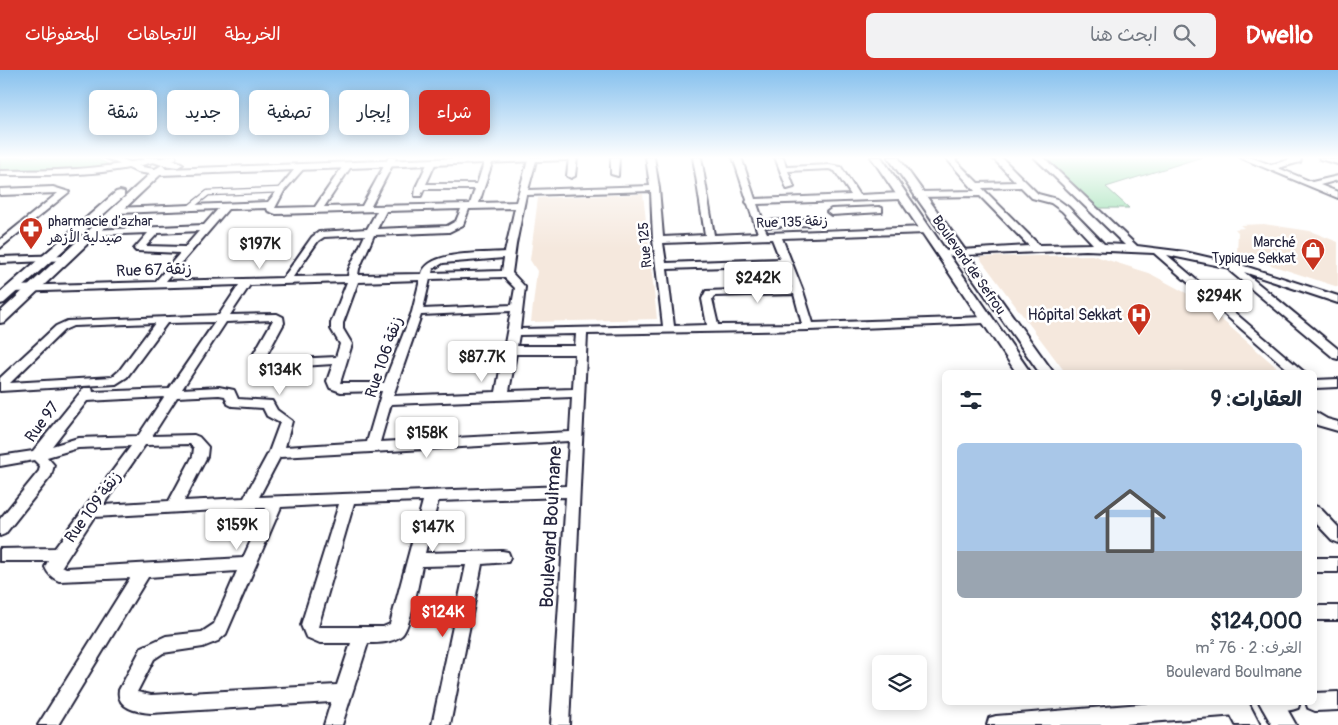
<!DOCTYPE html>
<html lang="ar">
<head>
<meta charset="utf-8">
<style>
  :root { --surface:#fff; --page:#f2f2f3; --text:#1f2937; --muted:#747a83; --line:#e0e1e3; --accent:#d93025 }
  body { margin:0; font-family:Pangolin,"Playpen Sans Arabic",sans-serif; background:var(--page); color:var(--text); direction:rtl; height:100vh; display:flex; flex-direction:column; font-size:19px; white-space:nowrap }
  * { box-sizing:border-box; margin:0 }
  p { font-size:16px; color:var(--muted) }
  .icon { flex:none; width:28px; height:28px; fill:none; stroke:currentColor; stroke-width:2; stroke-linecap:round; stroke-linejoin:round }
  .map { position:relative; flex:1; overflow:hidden; direction:ltr }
  .side { position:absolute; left:942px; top:300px; width:375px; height:335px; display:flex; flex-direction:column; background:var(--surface); border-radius:8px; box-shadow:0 2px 12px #0003; direction:rtl }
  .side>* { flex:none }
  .hud { position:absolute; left:15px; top:20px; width:475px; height:45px; direction:rtl; display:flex; gap:10px }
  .buttons { position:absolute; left:872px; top:585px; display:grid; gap:10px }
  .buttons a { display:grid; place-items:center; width:55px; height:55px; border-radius:8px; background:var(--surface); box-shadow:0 2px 12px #0003; font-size:25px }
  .price { position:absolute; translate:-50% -42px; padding:0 11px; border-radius:5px; background:#fff; color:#222; font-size:16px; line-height:32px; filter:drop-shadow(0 1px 2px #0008) }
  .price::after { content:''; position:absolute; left:50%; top:30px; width:15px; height:11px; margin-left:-8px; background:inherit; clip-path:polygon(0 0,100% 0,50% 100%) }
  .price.selected { background:var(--accent); color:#fff }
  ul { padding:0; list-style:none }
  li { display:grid; align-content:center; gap:10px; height:265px; padding:0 15px }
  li+li { border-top:1px solid var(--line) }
  li span { display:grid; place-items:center; height:155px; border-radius:8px; color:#555 }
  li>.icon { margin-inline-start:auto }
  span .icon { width:90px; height:90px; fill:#fffc; stroke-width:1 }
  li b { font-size:21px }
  h2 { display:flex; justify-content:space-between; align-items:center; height:60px; padding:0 15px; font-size:21px }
  .pill { padding:0 18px; border-radius:8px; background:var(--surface); box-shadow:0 2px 12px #0003; font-size:18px; line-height:45px }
  .pill.selected { background:var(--accent); color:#fff }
  header { display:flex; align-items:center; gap:30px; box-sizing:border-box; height:70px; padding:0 25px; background:var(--accent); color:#fff }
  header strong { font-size:24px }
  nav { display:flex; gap:28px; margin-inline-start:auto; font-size:18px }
  .search { width:350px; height:45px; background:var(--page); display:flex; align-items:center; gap:12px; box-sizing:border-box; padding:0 18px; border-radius:8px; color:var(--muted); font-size:19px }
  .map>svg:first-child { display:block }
  .built { fill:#f5e8dd }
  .green { fill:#95ddad; stroke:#5c8074 }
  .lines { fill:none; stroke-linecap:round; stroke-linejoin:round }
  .service-casing { stroke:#22223b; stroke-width:7 }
  .minor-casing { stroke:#22223b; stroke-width:4 }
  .tertiary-casing { stroke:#22223b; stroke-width:4 }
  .service { stroke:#fff; stroke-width:4.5 }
  .minor { fill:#fff; fill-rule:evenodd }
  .tertiary { fill:#fff; fill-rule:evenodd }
  .labels { text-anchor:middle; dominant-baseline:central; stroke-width:5; stroke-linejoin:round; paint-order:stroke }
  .far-poi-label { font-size:14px; fill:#22223b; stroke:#fff; text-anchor:start }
  .far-street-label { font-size:14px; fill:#22223b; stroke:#fff }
  .street-label { font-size:16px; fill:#22223b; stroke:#fff }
  .poi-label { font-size:16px; fill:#22223b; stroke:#fff; text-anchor:end }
  .near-street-label { font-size:19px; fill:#22223b; stroke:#fff }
</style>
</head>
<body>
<header>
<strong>Dwello</strong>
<div class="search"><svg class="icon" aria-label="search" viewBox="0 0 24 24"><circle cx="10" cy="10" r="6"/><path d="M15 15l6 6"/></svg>ابحث هنا</div>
<nav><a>الخريطة</a><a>الاتجاهات</a><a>المحفوظات</a></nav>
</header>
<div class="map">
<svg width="1338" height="655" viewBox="0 0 1338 655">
  <rect width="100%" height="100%" fill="#fff"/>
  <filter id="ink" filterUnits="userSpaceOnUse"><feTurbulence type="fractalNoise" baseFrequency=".02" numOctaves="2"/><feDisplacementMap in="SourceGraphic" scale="10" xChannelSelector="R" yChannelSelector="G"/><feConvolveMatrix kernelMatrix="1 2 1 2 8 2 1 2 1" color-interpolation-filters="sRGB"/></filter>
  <g filter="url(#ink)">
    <path class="built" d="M643,124L657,249L531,252L537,201L530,190L538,128Z
      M1264,154L1310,161L1338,172V217L1237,184L1238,162L1235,159L1244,158L1240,155Z
      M1092,185L1149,203L1199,230L1282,302H1065L979,187Z"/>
    <path class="green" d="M0,87H92L108,94L95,100L0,101Z
      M1039,87H1202L1106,117L1129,138H1092Z"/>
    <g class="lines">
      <g class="service-casing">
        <path id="service" d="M161,91L174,87
          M189,138L208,123L281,120"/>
      </g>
      <g class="minor-casing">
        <path id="minor" d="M389,87L396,88L371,136L470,134L475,119H424L421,126H415L416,117L428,92L432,90L436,92L426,114H477L485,90L492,88L493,90L479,133L516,132L529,87H537L528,120L650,116L646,87H654L659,118L663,167L705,165L693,87H701L714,165L758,163L748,134L746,132L747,130L733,87H741L755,129L851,125L835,101L829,99L788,101L794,117L787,119L775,87H783L786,97L829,95L841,97L859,125L901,123L905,126L901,129L757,134L763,151L808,149L813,152L808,155L764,157L767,163L926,157L931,160L926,163L782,168L803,221L813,253L985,247L990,250L985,253L809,260L587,264L569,655H551L566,427L438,431L425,483L502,481L508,482L510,487L508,492L482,494L450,655H432L466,495L422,496C419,510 411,556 402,565C392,573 380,573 368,573L342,655H324L331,632L151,643C137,642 116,638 119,620L142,577L166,566L202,562L214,554L237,501L148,507L58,655H38L130,508L59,511C52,508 48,504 45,497L48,491H0V479L55,478L131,376L78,378L47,387L54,395L51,406L5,464L0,466V449L39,401L40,396L34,390L0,396V386L33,381L84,318H92L93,322L169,319L215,252L167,253L127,307L116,314L0,321V308L56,256L67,251L219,245L239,215L12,222L7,219L12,216L155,212L180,183L136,181L134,179L148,163L95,165L90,162L92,160L204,155L218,139L118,143L114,140L115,138L268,132L298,95H301L305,97L284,121L275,138L315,137L345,93H348L352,95L324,137L362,136ZM651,121L653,170L663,256L520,259L525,217L512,203L516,174L526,125ZM267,138L268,141L276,144L377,141L367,159L319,162L312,167L283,208L166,211L228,139ZM515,138L505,182C484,184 428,180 422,204L358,205L359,199L374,165L449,162L463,155L469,139ZM461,139L456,151L447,156L377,159L386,141ZM199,161L185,177L146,176L158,163ZM365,165L349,199L348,206L293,207L318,171L324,167ZM772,169L780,189L666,193L663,173ZM504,188L502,201L432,203L433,199L443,193ZM783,195L792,218L706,221L702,229L707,255L674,256L667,199ZM504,207L515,218L512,235L423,239L430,209ZM420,210L412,242L384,313H340L352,274L343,259V253L358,212ZM347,212L331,253V259L340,274L336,287L272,290L265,288L284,253L283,247L277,244L230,245L250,215ZM794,224L802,254L718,255L712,229L714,226ZM511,241L496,322L393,326L421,245ZM273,250L253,285L255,293L271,298L333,294L327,311L330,318L341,322L382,321L367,372L285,377L292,351L277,340L272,331L238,329L234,320L219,317L182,319L226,252ZM155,253L119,301L112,307L10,313L64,260L73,256ZM576,264L575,276H517L519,265ZM516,284H575L573,319L509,321ZM219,325L225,326L228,334L232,336L263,338L267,346L280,353L279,355L269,382L244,428L184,431L207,386L208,377L199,367L194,365L152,366L177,327ZM164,327L138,366L78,368L52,376L87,331ZM572,327L570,362L380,372L391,334ZM569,371L566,416L259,427L280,387ZM190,374L194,378L193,386L169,431L103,435L145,375ZM423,431L390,554L383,557H318L354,433ZM339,434L301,555L306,567L320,573H351L337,615L151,625L137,622L154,589L163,583L203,577L218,571L226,564L281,437ZM252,438H266L243,488L66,498L62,496L94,447Z
          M569,87H577L575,106L571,108L567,106Z
          M611,87H619L618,106L611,104Z
          M949,87H958L955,90L978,113L1016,112L992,87H1001L1038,124L1057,129L1068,137L1104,174L1125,175L1034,87H1043L1137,176L1185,182L1241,195L1338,226V233L1244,202L1338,279V289L1334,288L1230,201V198L1167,185L1304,302H1291L1154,183L1086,180L941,186V182L944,181L1029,176L980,126L915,127V123L918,122L975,121L947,89ZM1021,117L1032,128L1051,133L1062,141L1093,174L1039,175L982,118Z
          M1239,87H1250L1271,95L1291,89L1289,87H1298L1301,90L1300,92L1278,98L1312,112L1338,106V110L1320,115L1338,122V128Z
          M1319,87L1338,89V94L1320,89Z
          M150,88H153V92C102,107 52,105 0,105V101C53,100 98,101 150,88Z
          M53,117L69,122L0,178V170L58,123L0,125V119Z
          M879,137L882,138V142L831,145L827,142L831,139Z
          M67,185L70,186V190L0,193V187Z
          M1338,309V317L1315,318V310Z
          M1315,342L1327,349L1338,352V361L1317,355L1315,353Z
          M1315,436L1320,438L1338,457V473L1333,471L1315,452Z
          M1315,488H1338V502H1315Z
          M1315,536H1338V550H1315Z
          M1338,622V640L1315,641L1308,638L1306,632H1315V623Z
          M1166,632H1245L1246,636L1244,642L1237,645L1113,655H987L989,648L996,646Z
          M1261,632H1300L1298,638C1287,642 1274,643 1263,639Z"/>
      </g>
      <g class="tertiary-casing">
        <path id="tertiary" d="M104,87H117L142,97L155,99L162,95L139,87C150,87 175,88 183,94L178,97L162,95L166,99L486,87H571L566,90L160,105L5,252L0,253V242L150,104L137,102Z
          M871,87H881L1030,302H1016Z
          M888,87H898L1053,302H1039Z
          M120,121L124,122V126L4,233L0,234V223L116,122Z
          M1224,632H1248L1260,655H1236Z
          M1259,632H1283L1296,655H1272Z"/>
      </g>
      <use href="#service" class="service"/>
      <use href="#minor" class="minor"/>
      <use href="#tertiary" class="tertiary"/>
    </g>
  </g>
  <linearGradient id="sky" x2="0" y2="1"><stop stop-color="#87c1ee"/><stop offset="0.49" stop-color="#fff"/><stop offset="1" stop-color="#fff" stop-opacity="0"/></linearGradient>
  <rect width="1338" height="179" fill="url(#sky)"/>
  <defs>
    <g id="pharmacy-pin" transform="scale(1.25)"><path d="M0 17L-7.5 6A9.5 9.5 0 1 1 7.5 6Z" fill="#c8321e" stroke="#fff"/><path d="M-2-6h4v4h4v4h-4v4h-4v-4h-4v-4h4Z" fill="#fff"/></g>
    <g id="shop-pin" transform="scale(1.25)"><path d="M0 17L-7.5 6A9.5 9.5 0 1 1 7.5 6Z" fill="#c8321e" stroke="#fff"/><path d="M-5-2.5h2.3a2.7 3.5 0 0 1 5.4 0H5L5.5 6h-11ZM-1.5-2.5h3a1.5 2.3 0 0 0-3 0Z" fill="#fff"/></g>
    <g id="hospital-pin" transform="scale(1.25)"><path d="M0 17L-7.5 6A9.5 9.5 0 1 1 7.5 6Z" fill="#c8321e" stroke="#fff"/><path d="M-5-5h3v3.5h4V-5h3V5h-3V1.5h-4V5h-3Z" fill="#fff"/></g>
  </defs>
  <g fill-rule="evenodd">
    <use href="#pharmacy-pin" x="31" y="159"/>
    <use href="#shop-pin" x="1313" y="180"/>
    <use href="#hospital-pin" x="1139" y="245"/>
  </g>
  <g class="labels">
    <g class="far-poi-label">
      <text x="48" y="151">pharmacie d'azhar<tspan x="48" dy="16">صيدلية الأزهر</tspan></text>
      <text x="1296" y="172" text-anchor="end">Marché<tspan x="1296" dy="16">Typique Sekkat</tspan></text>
    </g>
    <g class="far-street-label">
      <text transform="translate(792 152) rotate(-2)">Rue 135 زنقة</text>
      <text transform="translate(645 175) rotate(-95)">Rue 125</text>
      <text transform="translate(969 195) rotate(55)">Boulevard de Sefrou</text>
    </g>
    <g class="street-label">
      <text transform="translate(154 200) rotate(-2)">Rue 67 زنقة</text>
      <text transform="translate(384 287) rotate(-71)">Rue 106 زنقة</text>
      <text transform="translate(42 352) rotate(-54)">Rue 97</text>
      <text transform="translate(93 437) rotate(-54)">Rue 109 زنقة</text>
    </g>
    <g class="poi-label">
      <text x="1122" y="245">Hôpital Sekkat</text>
    </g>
    <g class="near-street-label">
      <text transform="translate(551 457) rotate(-87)">Boulevard Boulmane</text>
    </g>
  </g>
</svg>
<div class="buttons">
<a><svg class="icon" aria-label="layers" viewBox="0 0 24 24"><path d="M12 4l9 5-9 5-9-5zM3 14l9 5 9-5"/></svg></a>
</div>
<b class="price" style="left:260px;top:200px">$197K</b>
<b class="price" style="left:758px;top:234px">$242K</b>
<b class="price" style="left:1219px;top:252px">$294K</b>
<b class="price" style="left:482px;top:313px">$87.7K</b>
<b class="price" style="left:280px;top:326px">$134K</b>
<b class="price" style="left:427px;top:389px">$158K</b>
<b class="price" style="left:237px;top:481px">$159K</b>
<b class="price" style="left:433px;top:483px">$147K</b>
<b class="price selected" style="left:443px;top:568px">$124K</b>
<div class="hud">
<a class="pill selected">شراء</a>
<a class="pill">إيجار</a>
<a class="pill">تصفية</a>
<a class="pill">جديد</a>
<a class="pill">شقة</a>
</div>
<section class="side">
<h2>العقارات: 9<svg class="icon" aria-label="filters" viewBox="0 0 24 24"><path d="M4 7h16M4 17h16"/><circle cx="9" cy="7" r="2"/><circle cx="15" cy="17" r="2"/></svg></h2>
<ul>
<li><span style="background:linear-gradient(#a9c7e8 70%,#9aa5b1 0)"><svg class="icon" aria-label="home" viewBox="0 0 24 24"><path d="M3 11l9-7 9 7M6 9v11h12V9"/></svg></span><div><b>$124,000</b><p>الغرف: 2 · 76 m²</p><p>Boulevard Boulmane</p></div></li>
</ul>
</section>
</div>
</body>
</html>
